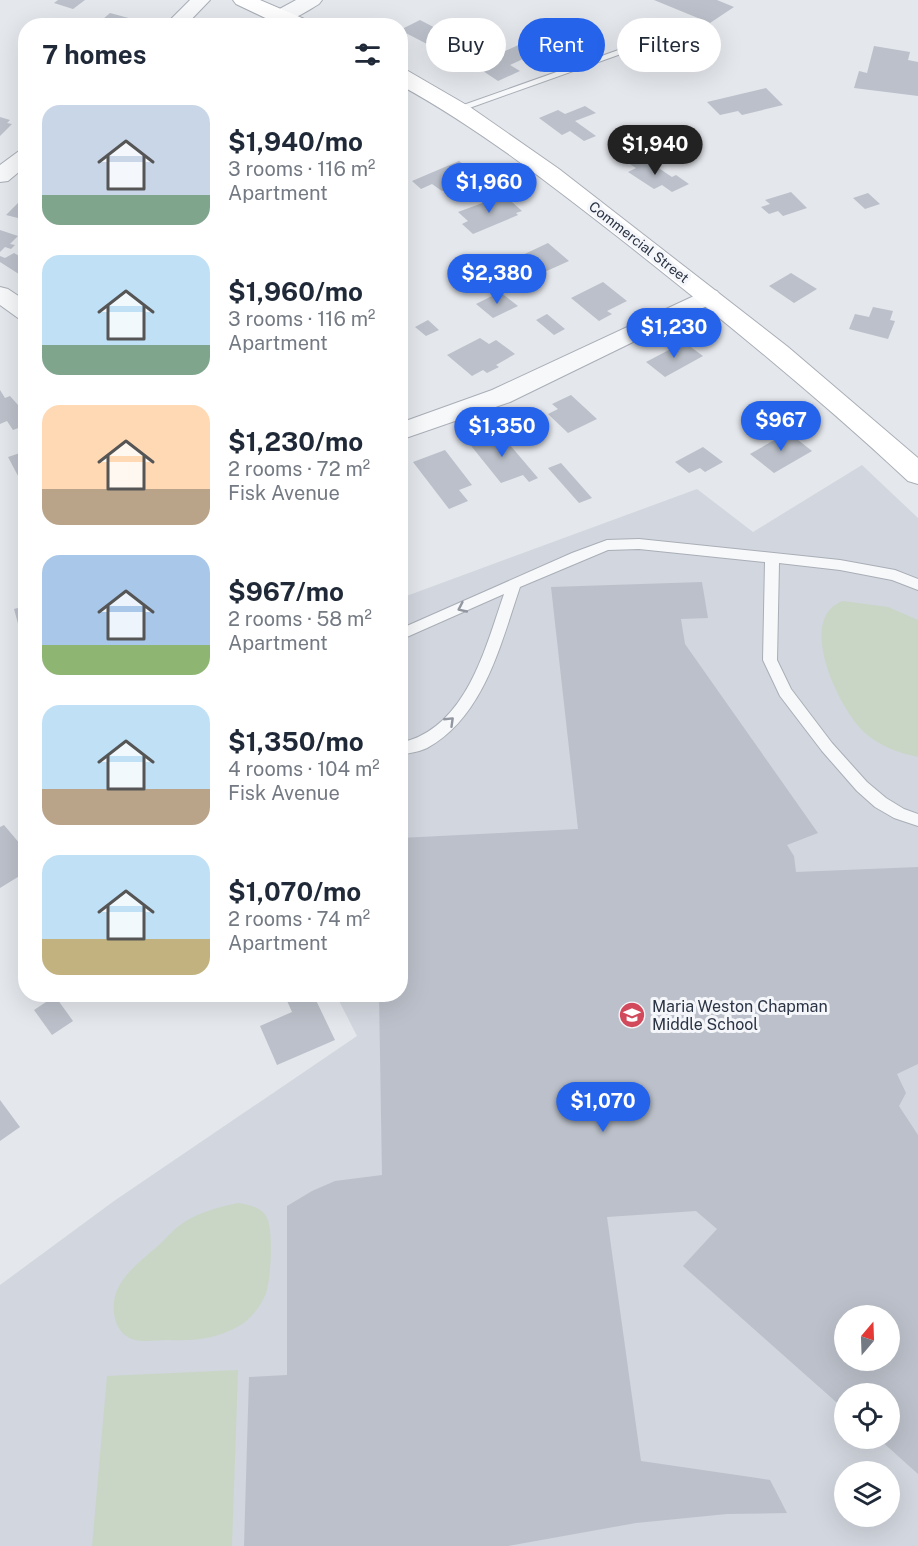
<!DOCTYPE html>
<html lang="en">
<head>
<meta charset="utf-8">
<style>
  :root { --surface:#fff; --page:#f2f2f3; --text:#1f2937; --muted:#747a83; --accent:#2563eb }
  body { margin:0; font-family:"Public Sans",sans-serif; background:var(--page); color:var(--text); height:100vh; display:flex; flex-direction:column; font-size:22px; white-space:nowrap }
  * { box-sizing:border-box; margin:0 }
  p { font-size:20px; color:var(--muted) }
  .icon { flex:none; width:33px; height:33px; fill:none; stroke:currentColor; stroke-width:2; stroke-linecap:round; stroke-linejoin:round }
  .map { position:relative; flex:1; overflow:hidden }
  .details { position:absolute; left:18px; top:18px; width:390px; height:984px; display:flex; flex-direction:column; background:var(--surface); border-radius:24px; box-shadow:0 6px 24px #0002 }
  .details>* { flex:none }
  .hud { position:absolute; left:426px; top:18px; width:402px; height:54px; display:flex; gap:12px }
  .needle { width:39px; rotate:19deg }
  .fabs { position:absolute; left:834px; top:1305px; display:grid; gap:12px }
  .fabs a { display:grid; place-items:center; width:66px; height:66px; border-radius:50%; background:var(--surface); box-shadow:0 6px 24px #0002; font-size:30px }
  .price { position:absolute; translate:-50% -51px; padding:0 14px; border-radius:21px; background:var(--accent); color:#fff; font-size:20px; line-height:39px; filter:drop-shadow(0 2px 3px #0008) }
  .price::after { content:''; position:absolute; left:50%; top:36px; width:18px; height:14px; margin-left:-9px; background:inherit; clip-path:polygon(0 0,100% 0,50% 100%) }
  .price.current { background:#222; color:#fff }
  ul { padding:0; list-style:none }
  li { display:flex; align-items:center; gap:18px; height:150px; padding:0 24px }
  li span { display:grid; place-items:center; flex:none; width:168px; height:120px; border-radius:18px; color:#555 }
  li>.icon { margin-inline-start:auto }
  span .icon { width:72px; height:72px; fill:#fffc; stroke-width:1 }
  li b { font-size:26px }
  h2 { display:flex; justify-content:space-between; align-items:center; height:72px; padding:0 24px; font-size:26px }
  .chip { padding:0 21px; border-radius:27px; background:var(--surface); box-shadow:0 6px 24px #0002; font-size:21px; line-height:54px }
  .chip.current { background:var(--accent); color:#fff }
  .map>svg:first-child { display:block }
  .built { fill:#d2d6de; fill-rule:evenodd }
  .green { fill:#c9d6c5 }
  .building { fill:#bbc0ca; fill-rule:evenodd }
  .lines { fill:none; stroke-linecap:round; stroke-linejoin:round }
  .service-casing { stroke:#a9aeb7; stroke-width:2 }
  .minor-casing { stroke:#a9aeb7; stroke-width:2 }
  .tertiary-casing { stroke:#a9aeb7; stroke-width:2 }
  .secondary-casing { stroke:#a9aeb7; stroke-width:2 }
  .service { fill:#f7f8fa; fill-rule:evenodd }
  .minor { fill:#f7f8fa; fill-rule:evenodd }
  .tertiary { fill:#f7f8fa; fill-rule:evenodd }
  .secondary { fill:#fff; fill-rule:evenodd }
  .oneway { stroke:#9196a0 }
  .labels { text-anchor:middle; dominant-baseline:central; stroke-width:6; stroke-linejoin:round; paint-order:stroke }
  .far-street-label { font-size:14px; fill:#2b3445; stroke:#f4f6f9 }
  .poi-label { font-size:16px; fill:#2b3445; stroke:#f4f6f9; text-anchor:start }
</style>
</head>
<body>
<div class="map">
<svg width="918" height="1546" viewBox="0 0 918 1546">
  <rect width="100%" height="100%" fill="#e4e7ec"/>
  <path class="built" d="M862,465L918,518V1546H0V1285L114,1201L357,1036L336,995L400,994L401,598L697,489L753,532ZM844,1316H890V1360H844ZM844,1394H890V1438H844ZM844,1472H890V1516H844Z"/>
  <path class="green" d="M843,601L888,607L918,620V757C899,753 879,746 864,732C839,709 795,618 843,601Z
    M238,1203C248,1205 260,1206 266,1216C274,1229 271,1278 266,1293C262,1304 254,1315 245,1322C220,1339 196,1341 167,1340C157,1340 145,1342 135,1340C126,1338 119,1331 116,1322C105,1286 135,1266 159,1245C167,1237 176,1227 186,1221C203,1211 220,1207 238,1203Z
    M238,1370L232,1546H92L107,1376Z"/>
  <path class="building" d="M58,0H85L73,9L54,3Z
    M654,0H717L734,7L710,23Z
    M110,13L136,20L130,26H95Z
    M420,20L447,34L427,44L400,30Z
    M525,42L540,51L510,65L520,71L498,81L474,65Z
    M874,46L910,52L908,60L918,62V96L854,88L859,71L867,73Z
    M766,88L783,105L742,115L738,111L720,115L707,102Z
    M585,106L596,113L575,121L596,136L584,141L570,131L562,135L539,118L558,110L565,114Z
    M0,117L10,120L7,123L12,124L0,136Z
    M634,157L641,161L645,159L672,177L676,175L689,184L672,192L662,185L654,189L628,172L636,168L625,161Z
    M459,161L477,174L469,178L476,183L460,190L454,186L442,191L432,184L421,189L412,181Z
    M791,192L807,208L783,216L778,211L769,214L761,207L770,204L765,200Z
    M868,193L880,204L865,209L853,198Z
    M504,195L522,211L516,213L518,215L473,234L462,224L468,221L458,212Z
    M23,198H26V220L6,215Z
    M0,230L18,236L10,244L15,245L11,249L5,247L0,252Z
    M548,243L569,261L531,278L535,282L522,288L497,267Z
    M14,253L26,260V274L22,276L0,262V256L5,258Z
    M791,273L817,289L794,303L769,286Z
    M603,282L627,301L607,311L612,314L599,321L571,298Z
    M500,292L518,306L493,318L476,304Z
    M873,307L893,311L890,320L895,321L888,339L849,329L855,314L869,317Z
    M547,314L565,329L554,335L536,320Z
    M428,320L439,330L426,336L415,327Z
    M480,338L489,344L496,340L515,354L496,365L499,367L487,373L483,370L472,376L447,355Z
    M684,342L703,356L665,377L646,362Z
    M0,390L5,398L10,396L26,414V425L13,430L7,421L0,424Z
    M571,395L597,419L568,433L548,414L558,409L552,404Z
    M498,431L538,478L529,482L523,475L501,483L468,442Z
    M788,432L812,451L774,473L750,454Z
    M703,447L723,462L705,472L700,468L689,473L675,462Z
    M445,450L472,485L459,490L468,501L449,509L413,462Z
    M26,451V491L8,457Z
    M561,463L592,498L579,503L548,468Z
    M702,582L708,618L681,619L685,644L818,833L787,845L794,856L796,872L918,867V1064L897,1074L906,1093L899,1106L918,1135V1474L878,1438H890V1394H844V1409L683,1266L717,1229L696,1211L607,1217L641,1461L770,1480L787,1513L727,1514L636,1523L508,1546H244L249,1377L287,1375V1206L312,1191L335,1181L382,1175L379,994H400V838L578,829L551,587ZM844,1316H890V1360H844Z
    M26,606V637L22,638L14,609Z
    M4,825L26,851V872L0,888V827Z
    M284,994H313L335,1040L277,1065L260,1026L292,1012Z
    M55,996L73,1021L52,1035L34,1010Z
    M0,1100L20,1127L0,1141Z"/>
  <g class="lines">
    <g class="service-casing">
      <path id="service" d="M641,42L649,44L461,111L452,109Z
        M639,539L840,560L895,570L918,579V590L892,580L840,570L779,563L777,660L791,689L832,743L867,782L886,798L904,809L918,814V826L894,818L875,807L857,791L822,751L780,696L763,660L765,562L639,549L608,550L520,587C501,643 484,717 427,748C419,752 409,753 400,755V743C466,729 485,649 504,594L400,640V629L572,553L607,540Z"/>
    </g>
    <g class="minor-casing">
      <path id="minor" d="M190,0H210L185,26H164Z
        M26,149V166L8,181L0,182V165L19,151Z
        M0,287L8,289L26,301V320L18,318L0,305Z
        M709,289L717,291L721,296L717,301L510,402L400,440V423L492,390Z"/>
    </g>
    <g class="tertiary-casing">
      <path id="tertiary" d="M296,0H322L319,4C305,12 290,24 274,20L270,16L274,12Z"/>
    </g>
    <g class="secondary-casing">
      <path id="secondary" d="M233,0H260L309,21L311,26H282L236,4Z
        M400,69L408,71L470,107L559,169L788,347L918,458V484L908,481C818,397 723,320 627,244C554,187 482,130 400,85Z"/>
    </g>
    <use href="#service" class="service"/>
    <use href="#minor" class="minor"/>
    <use href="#tertiary" class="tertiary"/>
    <use href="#secondary" class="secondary"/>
  </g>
  <defs><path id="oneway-chevron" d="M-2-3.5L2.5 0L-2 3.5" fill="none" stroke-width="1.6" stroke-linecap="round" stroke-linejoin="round" transform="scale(1.5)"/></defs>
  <g class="oneway">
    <use href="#oneway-chevron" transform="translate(462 608) rotate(155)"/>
    <use href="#oneway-chevron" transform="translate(450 721) rotate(-44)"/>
  </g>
  <defs>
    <g id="school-disc" transform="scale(1.35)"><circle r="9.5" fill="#d1495b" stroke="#f4f6f9"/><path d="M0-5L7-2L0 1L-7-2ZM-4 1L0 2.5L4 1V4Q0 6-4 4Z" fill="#fff"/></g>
  </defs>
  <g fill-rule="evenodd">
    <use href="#school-disc" x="632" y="1015"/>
  </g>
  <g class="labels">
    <g class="far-street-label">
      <text transform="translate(639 242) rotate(38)">Commercial Street</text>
    </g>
    <g class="poi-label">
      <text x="652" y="1006">Maria Weston Chapman<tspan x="652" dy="18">Middle School</tspan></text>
    </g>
  </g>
</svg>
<div class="fabs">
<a><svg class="needle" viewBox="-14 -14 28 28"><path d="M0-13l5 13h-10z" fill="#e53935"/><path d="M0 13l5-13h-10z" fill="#747a83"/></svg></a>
<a><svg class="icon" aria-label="locate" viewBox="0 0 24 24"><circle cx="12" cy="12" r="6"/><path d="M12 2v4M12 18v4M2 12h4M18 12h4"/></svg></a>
<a><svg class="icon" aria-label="layers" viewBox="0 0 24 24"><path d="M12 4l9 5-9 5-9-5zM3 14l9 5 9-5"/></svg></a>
</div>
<b class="price current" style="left:655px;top:176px">$1,940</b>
<b class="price" style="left:489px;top:214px">$1,960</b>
<b class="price" style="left:497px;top:305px">$2,380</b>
<b class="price" style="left:674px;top:359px">$1,230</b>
<b class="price" style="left:781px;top:452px">$967</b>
<b class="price" style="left:502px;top:458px">$1,350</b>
<b class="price" style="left:603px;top:1133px">$1,070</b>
<div class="hud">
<a class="chip">Buy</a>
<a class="chip current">Rent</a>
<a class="chip">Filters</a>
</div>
<section class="details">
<h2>7 homes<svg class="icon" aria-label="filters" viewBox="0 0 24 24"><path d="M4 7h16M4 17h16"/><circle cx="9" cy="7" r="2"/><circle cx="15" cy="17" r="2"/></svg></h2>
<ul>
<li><span style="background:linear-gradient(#c9d6e8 75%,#7fa58c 0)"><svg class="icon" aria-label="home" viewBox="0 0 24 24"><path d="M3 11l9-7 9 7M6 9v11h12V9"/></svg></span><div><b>$1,940/mo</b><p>3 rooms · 116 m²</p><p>Apartment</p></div></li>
<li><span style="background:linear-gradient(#bfe0f5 75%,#7fa58c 0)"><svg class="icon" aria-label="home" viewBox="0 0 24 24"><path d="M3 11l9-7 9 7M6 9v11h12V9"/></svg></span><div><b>$1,960/mo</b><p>3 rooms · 116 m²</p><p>Apartment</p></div></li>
<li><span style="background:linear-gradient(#ffd9b3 70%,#b9a48a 0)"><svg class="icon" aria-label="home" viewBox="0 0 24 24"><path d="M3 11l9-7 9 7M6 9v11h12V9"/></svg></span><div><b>$1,230/mo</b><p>2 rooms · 72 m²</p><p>Fisk Avenue</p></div></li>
<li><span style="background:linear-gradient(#a9c7e8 75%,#8fb573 0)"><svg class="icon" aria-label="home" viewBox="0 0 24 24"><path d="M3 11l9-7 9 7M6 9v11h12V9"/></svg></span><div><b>$967/mo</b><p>2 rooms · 58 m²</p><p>Apartment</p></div></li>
<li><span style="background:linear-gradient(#bfe0f5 70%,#b9a48a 0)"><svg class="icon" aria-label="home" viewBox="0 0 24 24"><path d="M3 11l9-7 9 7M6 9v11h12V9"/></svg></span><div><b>$1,350/mo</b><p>4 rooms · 104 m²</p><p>Fisk Avenue</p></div></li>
<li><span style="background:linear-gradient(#bfe0f5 70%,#c2b280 0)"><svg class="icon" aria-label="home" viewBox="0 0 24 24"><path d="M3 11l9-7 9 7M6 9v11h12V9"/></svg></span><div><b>$1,070/mo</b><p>2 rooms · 74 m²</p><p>Apartment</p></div></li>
</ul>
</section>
</div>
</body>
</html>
